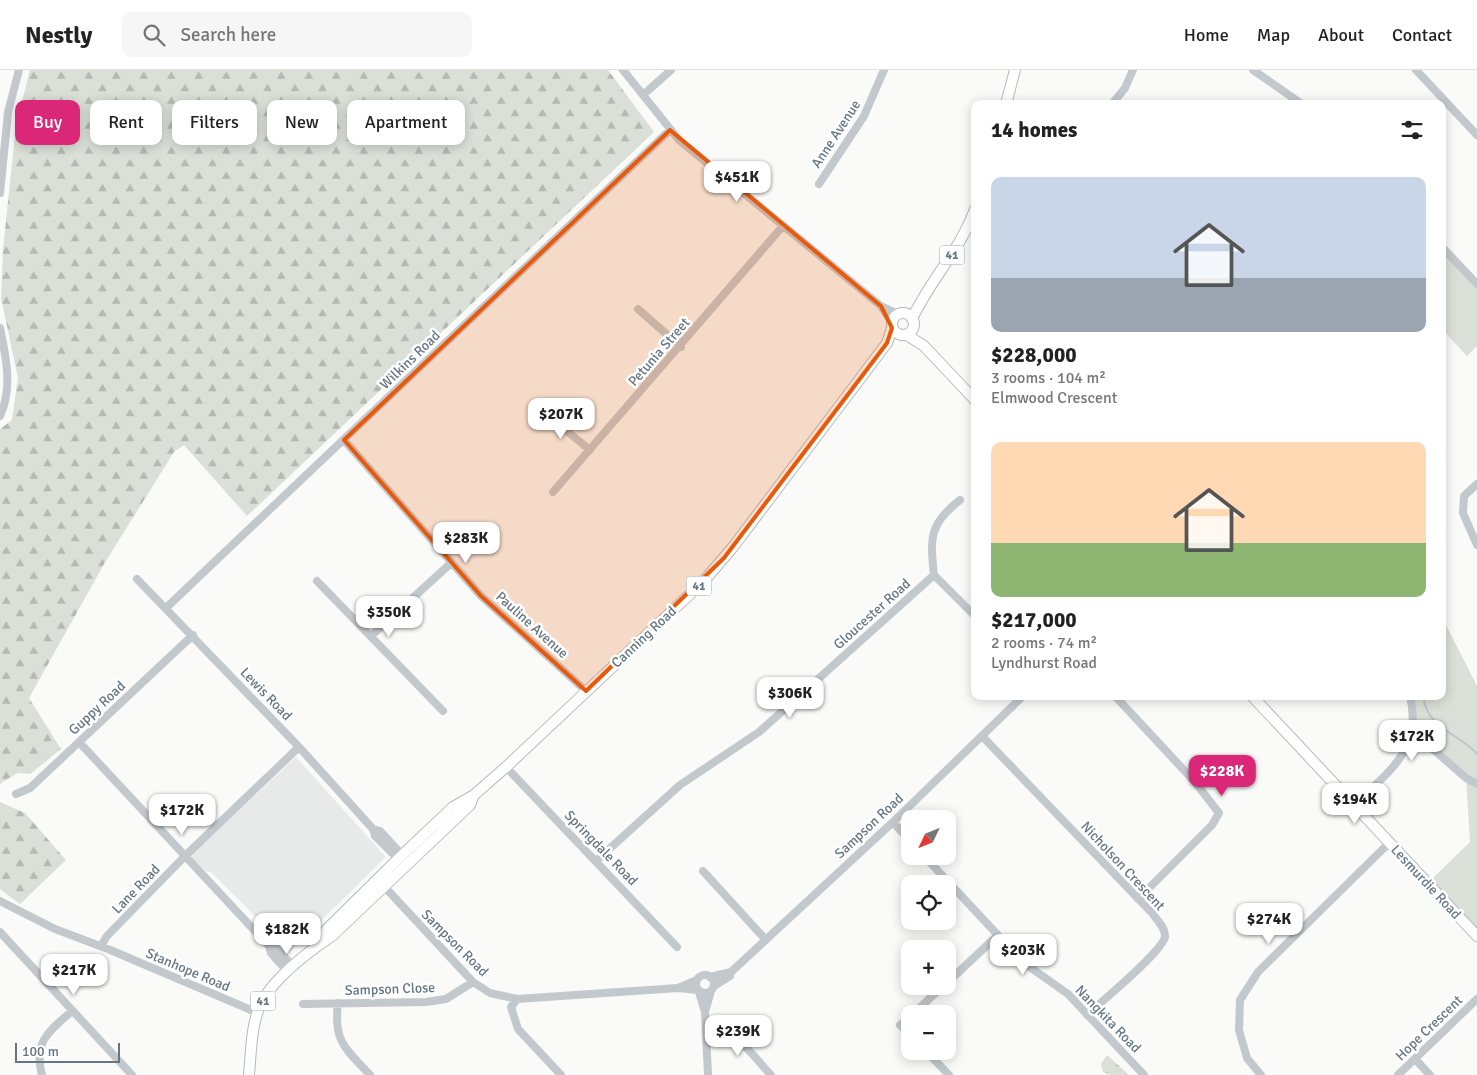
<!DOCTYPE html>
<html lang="en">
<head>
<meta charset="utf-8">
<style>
  :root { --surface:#fff; --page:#f6f6f6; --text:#222; --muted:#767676; --line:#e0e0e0; --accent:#db2777 }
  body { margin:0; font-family:Signika,sans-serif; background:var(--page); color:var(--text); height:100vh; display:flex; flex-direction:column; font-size:19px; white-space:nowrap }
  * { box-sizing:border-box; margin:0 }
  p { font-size:16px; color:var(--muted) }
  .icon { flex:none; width:28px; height:28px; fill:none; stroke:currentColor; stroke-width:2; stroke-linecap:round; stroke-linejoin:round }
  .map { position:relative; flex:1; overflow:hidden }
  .drawer { position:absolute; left:971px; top:30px; width:475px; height:600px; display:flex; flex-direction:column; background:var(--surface); border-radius:10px; box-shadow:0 2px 12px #0003 }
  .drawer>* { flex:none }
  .hud { position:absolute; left:15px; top:30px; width:475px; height:45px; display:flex; gap:10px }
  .needle { width:32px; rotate:227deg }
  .controls { position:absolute; left:901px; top:740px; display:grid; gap:10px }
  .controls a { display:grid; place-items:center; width:55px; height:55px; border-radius:10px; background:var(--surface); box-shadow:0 2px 12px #0003; font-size:25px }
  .scale { position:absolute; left:15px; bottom:12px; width:105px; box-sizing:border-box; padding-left:5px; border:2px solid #657683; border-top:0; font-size:14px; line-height:18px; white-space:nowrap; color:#657683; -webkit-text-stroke:4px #fff; paint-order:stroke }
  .price { position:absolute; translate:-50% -42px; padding:0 11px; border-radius:10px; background:#fff; color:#222; font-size:16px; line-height:32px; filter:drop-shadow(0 1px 2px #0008) }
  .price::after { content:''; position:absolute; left:50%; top:30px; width:15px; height:11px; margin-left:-8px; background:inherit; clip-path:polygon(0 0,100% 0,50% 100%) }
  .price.current { background:var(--accent); color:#fff }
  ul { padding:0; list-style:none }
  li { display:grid; align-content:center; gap:10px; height:265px; padding:0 20px }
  li span { display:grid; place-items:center; height:155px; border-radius:10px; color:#555 }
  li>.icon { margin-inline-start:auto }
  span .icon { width:90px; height:90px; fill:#fffc; stroke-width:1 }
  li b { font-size:21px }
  h2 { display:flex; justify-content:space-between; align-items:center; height:60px; padding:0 20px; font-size:21px }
  .chip { padding:0 18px; border-radius:10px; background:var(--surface); box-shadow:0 2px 12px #0003; font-size:18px; line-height:45px }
  .chip.current { background:var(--accent); color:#fff }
  header { display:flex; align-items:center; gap:30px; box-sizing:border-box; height:70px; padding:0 25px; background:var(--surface); border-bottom:1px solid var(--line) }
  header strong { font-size:24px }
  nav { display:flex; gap:28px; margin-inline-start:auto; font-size:18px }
  .search { width:350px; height:45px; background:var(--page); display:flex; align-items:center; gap:12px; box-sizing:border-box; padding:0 18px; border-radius:10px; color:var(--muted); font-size:19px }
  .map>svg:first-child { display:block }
  .built { fill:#e8e9e9 }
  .forest { fill:url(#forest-firs) }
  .green { fill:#dadfd7 }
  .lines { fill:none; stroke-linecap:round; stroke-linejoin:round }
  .stream { stroke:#bbc7cb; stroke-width:2 }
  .major-casing { stroke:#b5babe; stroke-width:12 }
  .minor { stroke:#c3c8cc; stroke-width:8 }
  .major { stroke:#fff; stroke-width:10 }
  .marked { fill:#e8590c; fill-opacity:0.2; stroke:#e8590c; stroke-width:4; stroke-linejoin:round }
  .labels { text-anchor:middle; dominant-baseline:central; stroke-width:5; stroke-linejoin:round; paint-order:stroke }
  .shield { fill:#fff; stroke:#939fa8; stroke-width:1 }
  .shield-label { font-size:12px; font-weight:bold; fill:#657683 }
  .street-label { font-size:14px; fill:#657683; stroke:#fff }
</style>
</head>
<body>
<header>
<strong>Nestly</strong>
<div class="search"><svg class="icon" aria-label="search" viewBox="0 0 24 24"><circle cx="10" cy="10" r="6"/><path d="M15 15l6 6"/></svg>Search here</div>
<nav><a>Home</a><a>Map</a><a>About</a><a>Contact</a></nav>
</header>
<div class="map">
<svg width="1477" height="1005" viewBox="0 0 1477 1005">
  <defs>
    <pattern id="forest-firs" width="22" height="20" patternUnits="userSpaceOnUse" patternTransform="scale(1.25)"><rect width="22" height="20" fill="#dadfd7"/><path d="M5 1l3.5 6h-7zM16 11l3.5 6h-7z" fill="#b4b9b4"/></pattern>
  </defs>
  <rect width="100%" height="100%" fill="#fafaf8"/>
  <path class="built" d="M296,687L386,787L290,881L212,803L205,801L190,786Z"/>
  <path class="forest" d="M30,0H608L654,62L247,446L184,375L174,382L104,494L29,628L61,679L30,704L18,703L1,713L0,716V359L12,350L18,308L1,228L3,179L16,55Z
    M0,732L25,743L66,790L20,834L0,819Z
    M1107,985L1129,1005H1111L1103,1002L1101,994Z"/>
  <path class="green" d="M1442,177L1477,214V276L1467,286L1443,260Z
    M1443,549L1477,616V866L1428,813L1470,772L1466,708L1412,668L1410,626H1442Z"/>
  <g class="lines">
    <path class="stream" d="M1423,626C1428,661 1457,661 1477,684"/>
    <g class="major-casing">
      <path id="major" d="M1006,34L1015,0
        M892 254a11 11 0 1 1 22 0a11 11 0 1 1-22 0Z
        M912,249C930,210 961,179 975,139
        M907,265L924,276L975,330
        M1252,626L1477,866
        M315,877L327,859L397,790L453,737L474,725L506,697L704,511L733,477L887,273L892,258
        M249,1005C251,983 251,956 260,936C271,910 309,881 332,866L470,735L474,725"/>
    </g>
    <path class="minor" d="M623,0L679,70L881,236L892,252
      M1253,0L1302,34
      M1416,0L1477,65
      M643,25L671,0
      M1112,34L1125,18L1133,0
      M819,114L864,46L884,0
      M0,123L8,42L19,0
      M1442,177L1477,214
      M881,236L898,244
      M638,239L681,277
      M0,258C6,287 13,318 0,346
      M546,344L590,380
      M344,370L481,526L586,621
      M1477,414L1464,426L1463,443L1477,475
      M553,422L782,157
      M934,505C930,468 929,454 960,430
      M137,509L299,677L373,759L375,766L401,792
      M317,511L443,641
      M167,537L670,60
      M371,566L450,494
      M1115,626L1195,712L1219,743L1212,755L1138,829
      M982,666L1152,843C1157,850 1166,858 1165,867C1161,883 1102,931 1087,945
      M1412,668L1434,680L1466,708L1477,714
      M79,672L269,876L276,878L294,897
      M506,697L677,877
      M16,724L30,718L193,565
      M1354,734C1389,702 1423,679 1410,626
      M893,752L910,771
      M373,759L380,761L404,787
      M924,786L1024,893L1068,924L1144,1005
      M596,791L680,715L759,662L934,505L975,546
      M703,801L766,870
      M381,813L473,912L490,923L517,929L678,918L698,920
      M0,831L55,859L108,879L258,943
      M0,862L132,1005
      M101,876L107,866L185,786L299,677
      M269,876L271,883L288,902
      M696 914a9 9 0 1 1 18 0a9 9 0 1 1-18 0Z
      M710,907L731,902
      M948,912L997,866
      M714,916L730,906L731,902L893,752L1023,626
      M678,918L697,910
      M699,922L705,942L708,1005
      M517,929L511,937L518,959L561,1005
      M338,933C333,972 346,979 370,1005
      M303,934L426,932L446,929L473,912
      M705,942L711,921
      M913,944L943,916
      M910,946L900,955L910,965
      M706,964C741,962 749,982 771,1005
      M926,981L949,1005
      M1415,989L1430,1005
      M42,1005C33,972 49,961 72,941
      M1261,1005L1247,988L1239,960L1240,930L1258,902L1389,773
      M1398,1005L1477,929"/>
    <use href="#major" class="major"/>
  </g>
  <path class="marked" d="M670,60L881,236L892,258L887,273L724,488L586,621L481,526L344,370Z"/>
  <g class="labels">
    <g class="shield">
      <rect x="939.5" y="175.5" width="25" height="19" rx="4"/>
      <rect x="686.5" y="506.5" width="25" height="19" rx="4"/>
      <rect x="250.5" y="921.5" width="25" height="19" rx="4"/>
    </g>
    <g class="shield-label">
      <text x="952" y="185">41</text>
      <text x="699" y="516">41</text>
      <text x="263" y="931">41</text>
    </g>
    <g class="street-label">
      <text transform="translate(836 64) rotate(-57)">Anne Avenue</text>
      <text transform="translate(659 282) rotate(-49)">Petunia Street</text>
      <text transform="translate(410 290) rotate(-44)">Wilkins Road</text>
      <text transform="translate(872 544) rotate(-42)">Gloucester Road</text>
      <text transform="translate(532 555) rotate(42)">Pauline Avenue</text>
      <text transform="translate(644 567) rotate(-43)">Canning Road</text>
      <text transform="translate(266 624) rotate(46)">Lewis Road</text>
      <text transform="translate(97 638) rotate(-43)">Guppy Road</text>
      <text transform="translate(869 756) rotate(-43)">Sampson Road</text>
      <text transform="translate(601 778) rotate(46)">Springdale Road</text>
      <text transform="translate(1123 796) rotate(47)">Nicholson Crescent</text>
      <text transform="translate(1426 812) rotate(47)">Lesmurdie Road</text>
      <text transform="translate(136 819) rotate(-46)">Lane Road</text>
      <text transform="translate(455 873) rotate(45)">Sampson Road</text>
      <text transform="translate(188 900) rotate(23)">Stanhope Road</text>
      <text transform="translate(390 919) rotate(-2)">Sampson Close</text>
      <text transform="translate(1108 949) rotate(46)">Nangkita Road</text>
      <text transform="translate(1429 958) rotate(-44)">Hope Crescent</text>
    </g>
  </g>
</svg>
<div class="controls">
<a><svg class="needle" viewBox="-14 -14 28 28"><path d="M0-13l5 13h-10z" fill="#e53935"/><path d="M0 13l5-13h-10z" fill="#767676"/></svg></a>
<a><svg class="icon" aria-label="locate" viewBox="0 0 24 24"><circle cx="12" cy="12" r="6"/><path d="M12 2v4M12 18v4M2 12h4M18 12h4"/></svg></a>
<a>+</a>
<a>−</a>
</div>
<div class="scale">100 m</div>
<b class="price" style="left:737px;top:133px">$451K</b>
<b class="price" style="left:561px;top:370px">$207K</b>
<b class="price" style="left:466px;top:494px">$283K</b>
<b class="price" style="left:389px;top:568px">$350K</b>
<b class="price" style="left:790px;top:649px">$306K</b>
<b class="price" style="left:1412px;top:692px">$172K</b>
<b class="price current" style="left:1222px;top:727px">$228K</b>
<b class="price" style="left:1355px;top:755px">$194K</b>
<b class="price" style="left:182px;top:766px">$172K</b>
<b class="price" style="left:1269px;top:875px">$274K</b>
<b class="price" style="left:287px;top:885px">$182K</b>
<b class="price" style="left:1023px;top:906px">$203K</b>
<b class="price" style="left:74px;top:926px">$217K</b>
<b class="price" style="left:738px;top:987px">$239K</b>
<div class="hud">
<a class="chip current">Buy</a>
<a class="chip">Rent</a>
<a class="chip">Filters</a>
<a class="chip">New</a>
<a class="chip">Apartment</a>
</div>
<section class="drawer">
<h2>14 homes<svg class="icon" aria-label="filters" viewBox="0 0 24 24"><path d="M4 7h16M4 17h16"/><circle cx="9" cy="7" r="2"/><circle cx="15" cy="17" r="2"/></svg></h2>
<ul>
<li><span style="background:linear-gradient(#c9d6e8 65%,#9aa5b1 0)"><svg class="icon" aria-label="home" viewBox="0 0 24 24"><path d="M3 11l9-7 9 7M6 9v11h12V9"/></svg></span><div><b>$228,000</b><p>3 rooms · 104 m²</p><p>Elmwood Crescent</p></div></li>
<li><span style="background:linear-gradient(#ffd9b3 65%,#8fb573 0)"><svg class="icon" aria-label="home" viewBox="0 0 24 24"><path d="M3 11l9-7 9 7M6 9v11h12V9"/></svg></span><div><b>$217,000</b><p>2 rooms · 74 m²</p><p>Lyndhurst Road</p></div></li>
</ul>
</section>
</div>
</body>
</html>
